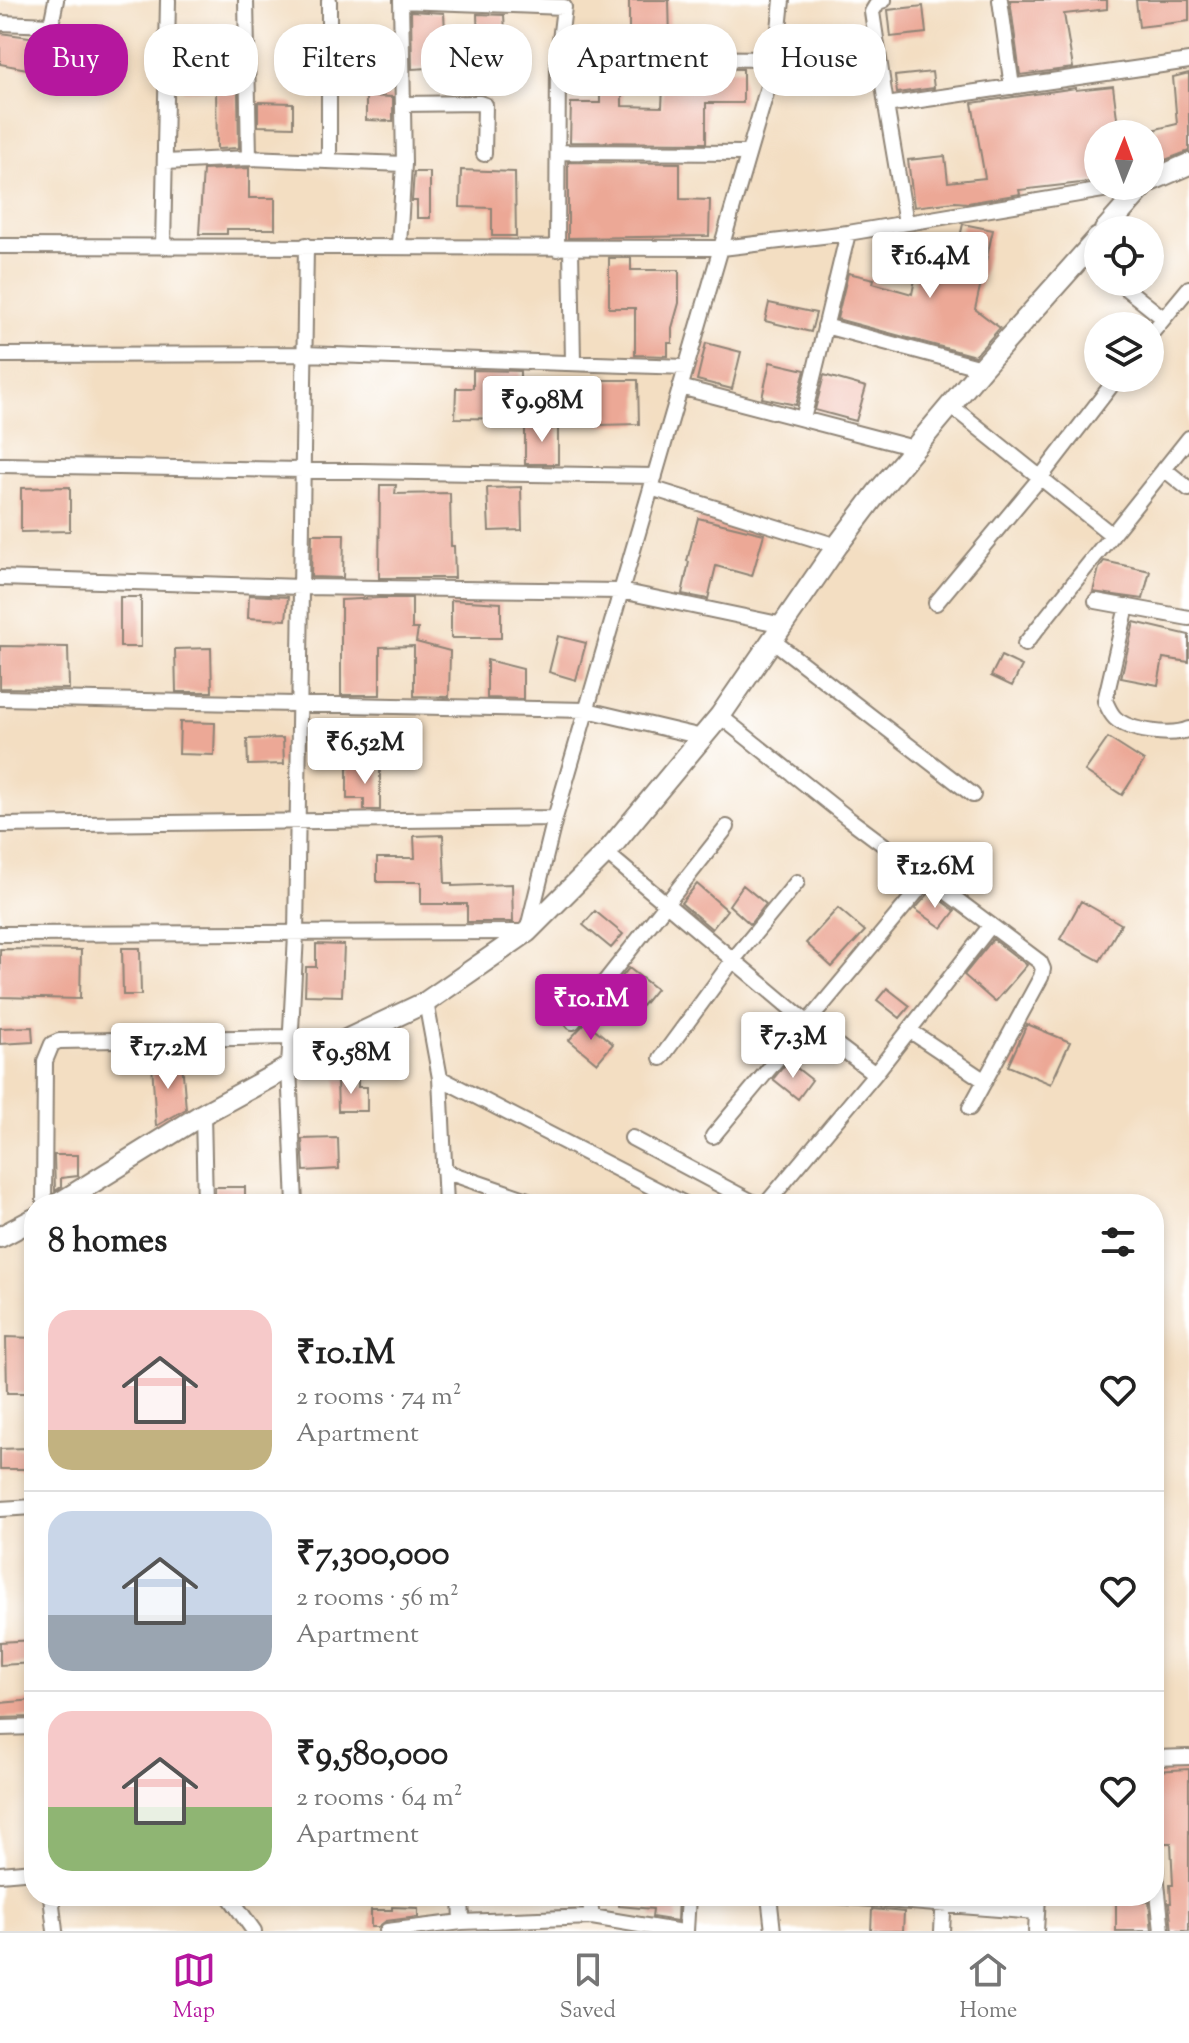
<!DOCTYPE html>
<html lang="en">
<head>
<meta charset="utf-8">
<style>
  :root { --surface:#fff; --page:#f2f2f2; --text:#222; --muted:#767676; --line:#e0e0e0; --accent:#b5179e }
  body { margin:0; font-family:"Sorts Mill Goudy",serif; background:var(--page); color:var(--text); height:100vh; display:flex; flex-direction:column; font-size:30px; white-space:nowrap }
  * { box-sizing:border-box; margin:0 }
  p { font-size:26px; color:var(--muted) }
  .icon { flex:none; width:44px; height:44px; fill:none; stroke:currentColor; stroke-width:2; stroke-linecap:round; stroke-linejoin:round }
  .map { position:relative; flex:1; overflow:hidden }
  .drawer { position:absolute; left:24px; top:1194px; width:1140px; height:712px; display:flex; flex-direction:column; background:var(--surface); border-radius:32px; box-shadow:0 4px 12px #0003 }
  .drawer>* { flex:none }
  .guide { position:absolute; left:24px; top:24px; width:1142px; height:72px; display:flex; gap:16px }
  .needle { width:52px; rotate:1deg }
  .fabs { position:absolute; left:1084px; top:120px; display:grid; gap:16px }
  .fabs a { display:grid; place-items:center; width:80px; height:80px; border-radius:50%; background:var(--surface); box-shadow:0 4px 12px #0003; font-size:40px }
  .price { position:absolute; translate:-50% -68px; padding:0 18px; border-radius:8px; background:#fff; color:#222; font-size:26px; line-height:52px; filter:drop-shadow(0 2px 4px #0008) }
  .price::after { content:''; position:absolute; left:50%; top:48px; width:24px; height:18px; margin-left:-12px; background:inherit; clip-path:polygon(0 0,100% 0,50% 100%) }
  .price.current { background:var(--accent); color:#fff }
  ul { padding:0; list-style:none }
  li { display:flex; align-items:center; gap:24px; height:200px; padding:0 24px }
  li+li { border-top:2px solid var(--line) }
  li span { display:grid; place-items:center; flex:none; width:224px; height:160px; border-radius:24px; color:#555 }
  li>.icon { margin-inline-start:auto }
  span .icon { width:96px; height:96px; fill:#fffc; stroke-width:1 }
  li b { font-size:34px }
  h2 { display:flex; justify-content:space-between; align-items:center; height:96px; padding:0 24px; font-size:34px }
  .tag { padding:0 28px; border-radius:32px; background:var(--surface); box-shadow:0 4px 12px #0003; font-size:28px; line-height:72px }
  .tag.current { background:var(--accent); color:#fff }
  .tab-bar { display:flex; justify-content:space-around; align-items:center; height:112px; border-top:2px solid var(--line); background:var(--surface); font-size:22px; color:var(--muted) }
  .tab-bar a { display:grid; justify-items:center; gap:4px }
  .tab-bar .current { color:var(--accent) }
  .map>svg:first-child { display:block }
  .building { fill:#eca896 }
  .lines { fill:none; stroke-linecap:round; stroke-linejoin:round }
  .street-casing { stroke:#8f8476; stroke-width:18 }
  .secondary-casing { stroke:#8f8476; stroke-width:24 }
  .street { stroke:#fff; stroke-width:14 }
  .secondary { stroke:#fff; stroke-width:20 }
</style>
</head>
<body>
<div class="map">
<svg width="1189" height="1931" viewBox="0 0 1189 1931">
  <rect width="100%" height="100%" fill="#fff"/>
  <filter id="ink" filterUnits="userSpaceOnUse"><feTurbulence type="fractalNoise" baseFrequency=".0125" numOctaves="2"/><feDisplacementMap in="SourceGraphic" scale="16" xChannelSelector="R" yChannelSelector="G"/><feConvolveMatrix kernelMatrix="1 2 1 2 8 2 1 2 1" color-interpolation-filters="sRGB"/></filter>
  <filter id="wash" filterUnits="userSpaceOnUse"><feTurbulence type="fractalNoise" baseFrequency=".006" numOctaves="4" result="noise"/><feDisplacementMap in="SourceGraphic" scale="32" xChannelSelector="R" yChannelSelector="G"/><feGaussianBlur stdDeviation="1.8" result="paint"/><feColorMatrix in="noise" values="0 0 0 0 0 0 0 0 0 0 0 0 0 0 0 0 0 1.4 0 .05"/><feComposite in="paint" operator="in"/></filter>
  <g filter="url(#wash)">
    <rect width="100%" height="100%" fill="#f3dec2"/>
    <g id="blocks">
      <path class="building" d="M629,0H669L670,39L629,40Z
        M1010,0H1107V9L1064,14L1073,68L1020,75Z
        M1136,0H1189V21L1139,27Z
        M923,6L926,33L891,37L888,10Z
        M411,11L444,13L447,67L412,69Z
        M477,14L504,15L508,81L461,84L460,67L479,66Z
        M0,33L59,41L54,74L0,64Z
        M216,40H237L239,148L217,149L216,90H183L182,57H216Z
        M600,67L622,68V106L662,107L664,68L743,69V103H706V143L570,142L571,103H600Z
        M932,72L934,88L897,93L895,76Z
        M1189,73V151L1160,162L1156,129L1177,124L1173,77Z
        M1113,86L1119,134H1098V181L1019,190L1020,194L968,203L955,202L914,207L908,160L945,156L948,182L985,178L972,103L1076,88V90Z
        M366,96L393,97V121L366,120Z
        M258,102L293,103V127L258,126Z
        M568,162L680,163V199L710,200L709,236L568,238Z
        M249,168V198H275V229H227V234H199L203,170Z
        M461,170L515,172L516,236H492V208L460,207Z
        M414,172H430V218H417V201H412Z
        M963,224L993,230L975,309L1000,328L975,356L837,319L848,273L874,279L873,283L912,294L919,260L953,267Z
        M609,258H631V270H679V303L672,328V343H668V356L635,355V308H609Z
        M769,303L816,313L811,332L765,321Z
        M706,343L741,352L732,389L697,380Z
        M770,362L805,370L796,405L762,398Z
        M473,370L520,371V419L455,418L456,388H473Z
        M824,375L866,387L856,421L815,410Z
        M598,380H638L639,424L599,425Z
        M525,423H558V464H525Z
        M380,485H396L395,494L450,493L451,546H454L455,578H379Z
        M70,487V531L21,532V488Z
        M521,487L522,530L489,531L487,488Z
        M698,518L764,534L752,576L716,566L708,599L682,594L689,562L687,561Z
        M312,534H344L343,578L311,577Z
        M1104,561L1150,571L1143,599L1093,592L1099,568Z
        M249,595L288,597L286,620L248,618Z
        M120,597H141V647H120Z
        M379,598H412V629H418L416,642L450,651L449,697L414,696V646L380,647V695H341V600Z
        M451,600L501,603V638H451Z
        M1134,622L1189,635V662L1163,658L1158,685L1121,678Z
        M558,636L586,643L576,680L549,672Z
        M0,646L68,647L69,689L0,688Z
        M211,648L212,692H176L175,649Z
        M1001,656L1022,666L1012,686L991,676Z
        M487,660L523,669V699L487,698Z
        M180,722L215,723L214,755L179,754Z
        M283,738L284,764L248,765L247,739Z
        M1108,738L1144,761L1122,795L1085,771Z
        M347,767H380V810H364V799H347Z
        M443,835L445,883H452V886L512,884L513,922H467V904H421V882H377V858H415L414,836Z
        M697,884L727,910L712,929L681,903Z
        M743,885L766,904L750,924L729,905Z
        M930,892L955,911L942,928L915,909Z
        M1081,901L1121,924L1100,961L1060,939Z
        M838,908L865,931L832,967L806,943Z
        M595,911L623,934L611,948L583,925Z
        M993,939L1027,965L995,1002L964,975Z
        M316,944L344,945L342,996L305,995L306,967H316Z
        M122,948H140L141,995H123Z
        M0,949L81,950L80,999L0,997Z
        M629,968L656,989L642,1006L615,985Z
        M887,988L910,1006L900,1018L877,1000Z
        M586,1022L613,1044L597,1063L569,1040Z
        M1027,1024L1070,1042L1051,1084L1008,1066Z
        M32,1027L33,1042L0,1044V1028Z
        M788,1061L812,1080L798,1099L773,1079Z
        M182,1062L186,1109L156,1126L152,1064Z
        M337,1079H358V1087H367V1111H338Z
        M338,1138L339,1169L304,1171L302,1139Z
        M54,1155H78V1176L61,1178V1187L55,1191Z
        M215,1187H245V1204H215Z
        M6,1337L34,1338V1393H7Z
        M27,1448V1469H0V1449Z
        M34,1640V1663L0,1665V1642Z
        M34,1700V1717L0,1718V1703Z
        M1189,1769V1931H1172L1169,1903H1171L1170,1885H1173L1171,1843H1159L1155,1771Z
        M619,1896H678L677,1921L652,1917L653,1909L619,1906Z
        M1116,1901L1149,1902L1152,1931H1116Z
        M392,1907L418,1908V1917L386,1921L378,1927H371V1910H392Z
        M872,1909L904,1912L903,1931H871Z"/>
    </g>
  </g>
  <g filter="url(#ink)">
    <use href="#blocks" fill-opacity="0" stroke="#8f8476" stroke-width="2"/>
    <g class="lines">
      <g class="street-casing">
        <path id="street" d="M246,0L249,158
          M884,0L878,2L872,12L886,105
          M1000,0L1012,87
          M401,1L564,7L558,57L557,249
          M0,23L51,25L56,0
          M558,57L776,59
          M403,104L479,103L485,105L484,154
          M559,152L748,153
          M329,161V0
          M165,162L249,158L404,164
          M906,223L886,105L1189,61
          M399,245L404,164L401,0
          M0,246L722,248L848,233L1127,186
          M163,247L168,0
          M571,248L573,362
          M1083,254L1098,266
          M1118,282L1163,318
          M825,326L982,368
          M1150,335L1189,288
          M0,355L304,354L686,367
          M680,387L914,448
          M950,405L1112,535
          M803,419L848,233
          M0,465L655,476
          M1164,469L1189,489
          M651,488L837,546
          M0,578L301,587L621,591L783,625
          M1096,601L1189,618
          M936,603L1040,478L1117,378
          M1127,606L1105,701C1108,707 1110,713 1115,718C1129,731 1171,737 1189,729
          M772,640L973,795
          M1025,644L1189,438
          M0,698L587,710L702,737
          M720,716L849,819L1040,962L1043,969L1041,977L970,1108
          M0,825L555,818
          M606,853L808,1023L875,1074
          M0,934L527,932L555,818L776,59L782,0
          M426,1002L440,1078L446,1204
          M573,1022L727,827
          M909,1030L985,1081
          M661,1058L733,960L797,882
          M440,1078L685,1204
          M203,1114L205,1204
          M713,1136L929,877
          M632,1138L756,1204
          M444,1171L528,1200L532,1204
          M44,1204L45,1061L52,1044L59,1041L291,1037
          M295,1204L289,1067L296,935L306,245
          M766,1204L875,1074L991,925
          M0,1509L34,1507
          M0,1728L34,1727
          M1154,1758L1189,1757
          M1154,1854L1162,1931
          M0,1874L34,1871
          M51,1896L55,1931
          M229,1896L254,1931
          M461,1896L462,1922
          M589,1896L592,1917L676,1931
          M769,1896L773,1931
          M835,1896L1037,1912
          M387,1931L462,1922L592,1917
          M686,1931L688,1896
          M942,1931L944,1896
          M1036,1931L1038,1896"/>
      </g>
      <g class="secondary-casing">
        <path id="secondary" d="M1150,181L1189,164
          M1105,230L1144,186
          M58,1204L203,1114L289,1067L426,1002L527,932L606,853L720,716L837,546L877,493L982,368L1098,238
          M0,1237L34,1219"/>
      </g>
      <use href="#street" class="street"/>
      <use href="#secondary" class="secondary"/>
    </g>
  </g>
</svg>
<div class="fabs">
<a><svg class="needle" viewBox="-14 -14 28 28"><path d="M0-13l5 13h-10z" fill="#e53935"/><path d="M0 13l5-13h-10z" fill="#767676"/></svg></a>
<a><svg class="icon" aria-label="locate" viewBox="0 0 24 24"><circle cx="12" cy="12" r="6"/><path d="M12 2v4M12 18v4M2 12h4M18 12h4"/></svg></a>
<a><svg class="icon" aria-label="layers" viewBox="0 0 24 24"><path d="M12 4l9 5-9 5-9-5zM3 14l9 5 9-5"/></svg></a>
</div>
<b class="price" style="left:930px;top:300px">₹16.4M</b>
<b class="price" style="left:542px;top:444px">₹9.98M</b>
<b class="price" style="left:365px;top:786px">₹6.52M</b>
<b class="price" style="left:935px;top:910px">₹12.6M</b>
<b class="price current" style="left:591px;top:1042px">₹10.1M</b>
<b class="price" style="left:793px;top:1080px">₹7.3M</b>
<b class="price" style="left:168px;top:1091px">₹17.2M</b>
<b class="price" style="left:351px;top:1096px">₹9.58M</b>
<div class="guide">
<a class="tag current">Buy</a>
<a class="tag">Rent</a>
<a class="tag">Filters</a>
<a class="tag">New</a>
<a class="tag">Apartment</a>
<a class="tag">House</a>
</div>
<section class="drawer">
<h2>8 homes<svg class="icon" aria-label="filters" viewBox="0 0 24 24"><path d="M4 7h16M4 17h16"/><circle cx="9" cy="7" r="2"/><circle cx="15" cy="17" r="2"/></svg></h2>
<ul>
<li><span style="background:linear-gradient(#f6c9c9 75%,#c2b280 0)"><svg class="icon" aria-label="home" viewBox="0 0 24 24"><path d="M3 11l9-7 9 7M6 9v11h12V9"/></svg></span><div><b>₹10.1M</b><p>2 rooms · 74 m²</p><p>Apartment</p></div><svg class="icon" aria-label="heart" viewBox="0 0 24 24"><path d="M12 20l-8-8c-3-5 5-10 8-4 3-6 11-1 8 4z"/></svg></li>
<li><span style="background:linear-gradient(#c9d6e8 65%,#9aa5b1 0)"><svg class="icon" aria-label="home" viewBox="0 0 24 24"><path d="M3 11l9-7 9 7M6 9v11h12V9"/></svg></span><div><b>₹7,300,000</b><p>2 rooms · 56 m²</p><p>Apartment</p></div><svg class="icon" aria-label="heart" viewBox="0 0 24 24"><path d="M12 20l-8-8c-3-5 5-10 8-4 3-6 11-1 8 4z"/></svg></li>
<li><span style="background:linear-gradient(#f6c9c9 60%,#8fb573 0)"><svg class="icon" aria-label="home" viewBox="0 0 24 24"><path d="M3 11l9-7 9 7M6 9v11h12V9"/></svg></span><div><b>₹9,580,000</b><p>2 rooms · 64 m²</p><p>Apartment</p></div><svg class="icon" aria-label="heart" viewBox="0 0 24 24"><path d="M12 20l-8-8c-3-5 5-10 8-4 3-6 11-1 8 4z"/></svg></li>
</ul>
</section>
</div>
<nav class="tab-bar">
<a class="current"><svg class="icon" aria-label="map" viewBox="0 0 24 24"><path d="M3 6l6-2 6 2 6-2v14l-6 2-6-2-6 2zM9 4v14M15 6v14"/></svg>Map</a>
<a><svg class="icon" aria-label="saved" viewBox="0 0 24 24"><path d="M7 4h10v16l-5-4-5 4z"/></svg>Saved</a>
<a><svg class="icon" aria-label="home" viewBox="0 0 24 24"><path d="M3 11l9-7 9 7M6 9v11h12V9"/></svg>Home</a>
</nav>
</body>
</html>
